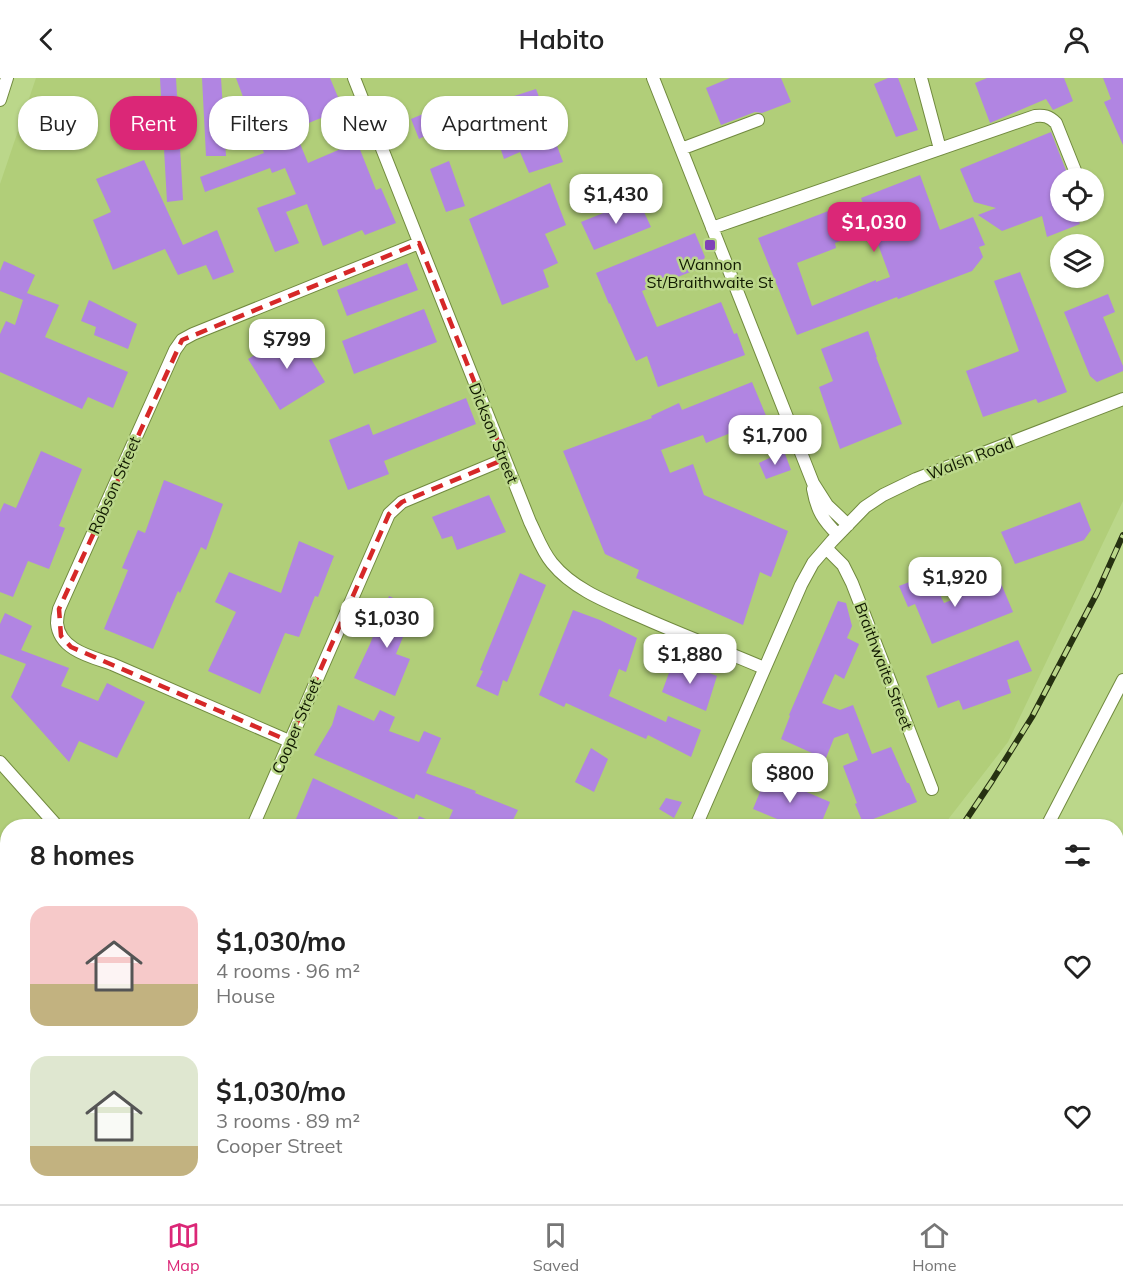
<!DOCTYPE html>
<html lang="en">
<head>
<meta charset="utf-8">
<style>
  :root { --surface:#fff; --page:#f2f2f2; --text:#222; --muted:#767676; --line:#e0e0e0; --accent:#db2777 }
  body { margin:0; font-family:Mulish,sans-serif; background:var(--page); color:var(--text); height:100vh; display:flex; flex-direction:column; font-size:22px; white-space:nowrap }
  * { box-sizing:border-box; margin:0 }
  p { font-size:20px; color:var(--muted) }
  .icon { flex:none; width:33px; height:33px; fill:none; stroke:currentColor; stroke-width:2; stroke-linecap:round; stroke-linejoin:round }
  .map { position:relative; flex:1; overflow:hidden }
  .panel { position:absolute; left:0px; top:741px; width:1124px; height:386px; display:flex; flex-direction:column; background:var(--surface); border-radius:24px 24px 0 0; box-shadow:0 2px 4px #0004 }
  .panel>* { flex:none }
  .top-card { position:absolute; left:18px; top:18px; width:600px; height:54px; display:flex; gap:12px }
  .fabs { position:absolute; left:1050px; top:90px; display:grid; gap:12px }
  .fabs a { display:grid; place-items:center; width:54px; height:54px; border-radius:50%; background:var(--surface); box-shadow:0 2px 4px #0004; font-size:30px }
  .price { position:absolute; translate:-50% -51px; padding:0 14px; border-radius:12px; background:#fff; color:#222; font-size:20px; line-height:39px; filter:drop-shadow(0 2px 3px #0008) }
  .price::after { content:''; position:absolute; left:50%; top:36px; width:18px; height:14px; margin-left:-9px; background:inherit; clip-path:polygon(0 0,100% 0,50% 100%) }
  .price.active { background:var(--accent); color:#fff }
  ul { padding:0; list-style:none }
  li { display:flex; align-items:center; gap:18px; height:150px; padding:0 30px }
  li span { display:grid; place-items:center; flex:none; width:168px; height:120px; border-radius:18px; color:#555 }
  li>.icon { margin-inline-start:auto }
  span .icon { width:72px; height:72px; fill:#fffc; stroke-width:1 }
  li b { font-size:26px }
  h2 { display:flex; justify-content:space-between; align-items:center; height:72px; padding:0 30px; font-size:26px }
  .chip { padding:0 21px; border-radius:24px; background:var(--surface); box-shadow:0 2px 4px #0004; font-size:21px; line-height:54px }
  .chip.active { background:var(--accent); color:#fff }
  header { display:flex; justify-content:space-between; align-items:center; height:78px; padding:0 30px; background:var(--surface); font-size:27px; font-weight:600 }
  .menu { display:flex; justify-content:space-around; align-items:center; height:84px; border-top:2px solid var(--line); background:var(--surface); font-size:16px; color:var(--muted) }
  .menu a { display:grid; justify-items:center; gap:3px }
  .menu .active { color:var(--accent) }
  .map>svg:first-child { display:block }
  .built { fill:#b1ce79; fill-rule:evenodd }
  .building { fill:#b185e2 }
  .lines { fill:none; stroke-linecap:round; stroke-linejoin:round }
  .minor-casing { stroke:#718a3f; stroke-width:14 }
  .minor { stroke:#fff; stroke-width:12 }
  .rail-casing { stroke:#263111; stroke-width:6 }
  .rail { stroke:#bbd78a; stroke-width:4; stroke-dasharray:11; stroke-linecap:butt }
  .marked { fill:none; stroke:#d62828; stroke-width:4.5; stroke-dasharray:12 8; stroke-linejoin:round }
  .poi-dot { fill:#8043b8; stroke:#bbd78a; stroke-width:2 }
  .labels { text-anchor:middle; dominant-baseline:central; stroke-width:5; stroke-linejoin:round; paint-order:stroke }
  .poi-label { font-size:16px; fill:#111a00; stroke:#bbd78a }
  .street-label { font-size:16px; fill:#111a00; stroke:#bbd78a }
</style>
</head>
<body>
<header><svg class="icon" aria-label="back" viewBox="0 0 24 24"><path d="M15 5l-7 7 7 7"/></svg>Habito<svg class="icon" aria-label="person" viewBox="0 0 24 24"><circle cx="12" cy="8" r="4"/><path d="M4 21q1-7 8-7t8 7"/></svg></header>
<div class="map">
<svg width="1123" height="1126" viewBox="0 0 1123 1126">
  <rect width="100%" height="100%" fill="#bbd78a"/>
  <path class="built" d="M36,0H1123V423L1008,664L943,748H8V1119H616L609,1126H0V106ZM1060,100H1094V134H1060ZM1060,166H1094V200H1060Z"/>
  <path class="building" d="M160,0H176L183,122L167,124Z
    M202,0H221L226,78H206Z
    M236,0H330L343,31L294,51L308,85L357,64L376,112L381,110L396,145L365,157L362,152L323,168L307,126L286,134L299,165L275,174L257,130L296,116L285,90L272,95L270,90L205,114L200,99L264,75Z
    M730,0H781L791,24L762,35L755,34L721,47L706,10Z
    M888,0H898L918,52L896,59L874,6Z
    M987,0H1064L1073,23L1053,32L1046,21L990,45L975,5Z
    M1103,0H1123V67L1104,24L1111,21Z
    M536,11L563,84L529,95L520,74L504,81L486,27Z
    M442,28L449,46L419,61L411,41Z
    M1051,54L1069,100H1060V134H1075L1080,146L1047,159L1042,138L1002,153L978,137L996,130L974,124L960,91Z
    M144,82L183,167L217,152L234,194L213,202L206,187L178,197L165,171L113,192L93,142L111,134L96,101Z
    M449,83L465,128L446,134L430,91Z
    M920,97L940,152L973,139L985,167L979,169L983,179L972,193L898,221L897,219L797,257L758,160L844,127L856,157L835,165L836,170L797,185L812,228L876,202V204L890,199L861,120Z
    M550,105L566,147L545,156L558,185L543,192L549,209L502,227L469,141Z
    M638,121L651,149L594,172L581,144Z
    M695,155L705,179L698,191L642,213L657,249L721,224L734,256L737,255L745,277L658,309L647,278L636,283L610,225L609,226L596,195Z
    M4,183L35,197L27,215L59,227L45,259L128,294L113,330L88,319L82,331L0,294V256L6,243L15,247L23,222L0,213V193Z
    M407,185L418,212L347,238L337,212Z
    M1020,194L1067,314L1038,325L1036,321L983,339L966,293L1019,273L994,203Z
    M1108,216L1115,234L1103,239L1123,288V293L1097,304L1090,298L1064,234Z
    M89,222L137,246L128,271L94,257L96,249L81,243Z
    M424,231L437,264L354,296L342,263Z
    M294,253L325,304L280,332L248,281Z
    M868,253L877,279H876L902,346L840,371L819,309L833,303L821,271Z
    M752,304L767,340L706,365L703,357L661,372L670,395L693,386L704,417L788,453L771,499L760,494L743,547L636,500L639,492L605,476L563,373L652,340L651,338L679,325L682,332Z
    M466,320L476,346L384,383L389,396L348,412L329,362L369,346L373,357Z
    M41,373L82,391L59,448L65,450L49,491L28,483L13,519L0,514V434L4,425L16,430Z
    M784,373L791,392L766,401L759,385Z
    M164,402L223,426L206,472L201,469L180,515L178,513L153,571L104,551L128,492L122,490L138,452L145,455Z
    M489,417L506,454L457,472L452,458L442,461L432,439Z
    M1080,424L1091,452L1084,462L1015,486L1001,454Z
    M299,463L334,478L318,519L315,518L299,559L285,555L260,616L208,593L236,534L215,524L229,494L281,515Z
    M520,495L546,507L507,604L503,602L498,618L476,608L483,593L480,592Z
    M930,496L944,525L1000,503L1013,534L932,566L915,526L908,529L899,508Z
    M389,518L415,530L396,576L410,581L395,618L354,600L370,566Z
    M838,523L846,525L852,548L847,560L859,566L844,601L835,596L822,625L840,632L853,627L872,676L891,669L907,705H909L917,724L863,745L855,726L857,725L843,688L858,682L848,655L834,660L826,680H823L781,661L790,638L789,637Z
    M573,532L600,542L637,560L626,594L619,591L609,618L666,644L668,638L701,652L691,679L648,657L646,661L566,625L564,629L539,617Z
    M5,535L32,548L21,572L69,590L61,608L98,623L107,605L145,624L117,680L79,663L69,684L11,619L26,586L0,576V546Z
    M1018,562L1032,593L1007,602L1011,615L963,632L959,622L938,630L926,598Z
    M674,581L717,598L706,633L662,614Z
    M338,627L374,643L380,632L395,639L389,653L419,664L424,653L441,660L426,695L476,713L475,715L518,732L510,748H446L453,732L416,716L414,721L314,677L332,647Z
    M591,670L608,681L594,714L575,704Z
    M767,697L830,724L820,748H794L753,731Z
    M313,700L398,740L394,748H293Z
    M666,720L682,724L674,740L659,731Z
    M419,738L441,748H415Z"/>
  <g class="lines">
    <g class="minor-casing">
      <path id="minor" d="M354,0L530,444C537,458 542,473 552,485C573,511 607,524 637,537C679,556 722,572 764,590
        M653,0L813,405L827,427L848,447
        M921,0L940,71
        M0,22L7,0
        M681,71L758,42
        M712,150L1035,38C1044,37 1049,38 1056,45L1078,100
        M813,411C817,433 823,442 838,457
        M826,470L843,487L852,505L932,711
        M289,663L112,586C92,579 59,572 57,545C57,541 58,535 59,531L175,272L182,262L193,256L419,165
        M0,684L57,748
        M253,748L389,436L402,424L505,381
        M696,748L801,507L813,485L832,463L865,429L883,417L916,401L1123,321
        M1047,748L1123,602
        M0,855L8,848
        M370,1119L378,1126
        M888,1119L894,1126
        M1096,1119L1099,1126
        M160,1126L168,1119
        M489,1126L496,1119
        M714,1126L722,1119
        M1110,1126L1123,1121"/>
    </g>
    <use href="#minor" class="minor"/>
    <g class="rail-casing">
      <path id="rail" d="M962,748L992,703L1032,639L1097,515L1123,457
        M592,1126L600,1119"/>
    </g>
    <use href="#rail" class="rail"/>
  </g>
  <path class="marked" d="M419,165L505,381L402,424L389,436L289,663L71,569L61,558L59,531L182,262Z"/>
  <rect class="poi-dot" x="704" y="161" width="12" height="12" rx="3"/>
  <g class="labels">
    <g class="poi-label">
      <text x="710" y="186">Wannon<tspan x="710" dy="18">St/Braithwaite St</tspan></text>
    </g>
    <g class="street-label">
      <text transform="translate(494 355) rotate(68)">Dickson Street</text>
      <text transform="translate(970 380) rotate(-21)">Walsh Road</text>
      <text transform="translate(114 407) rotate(-66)">Robson Street</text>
      <text transform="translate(884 588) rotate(69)">Braithwaite Street</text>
      <text transform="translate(296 648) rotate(-67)">Cooper Street</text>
    </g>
  </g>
</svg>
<div class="fabs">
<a><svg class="icon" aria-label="locate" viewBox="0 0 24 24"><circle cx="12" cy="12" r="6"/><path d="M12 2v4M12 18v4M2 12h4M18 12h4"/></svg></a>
<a><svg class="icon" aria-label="layers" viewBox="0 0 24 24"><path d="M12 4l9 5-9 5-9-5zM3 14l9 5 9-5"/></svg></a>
</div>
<b class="price" style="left:616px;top:147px">$1,430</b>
<b class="price active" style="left:874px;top:175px">$1,030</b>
<b class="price" style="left:287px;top:292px">$799</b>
<b class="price" style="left:775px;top:388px">$1,700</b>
<b class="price" style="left:955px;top:530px">$1,920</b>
<b class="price" style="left:387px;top:571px">$1,030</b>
<b class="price" style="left:690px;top:607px">$1,880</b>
<b class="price" style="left:790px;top:726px">$800</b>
<div class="top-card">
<a class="chip">Buy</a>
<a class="chip active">Rent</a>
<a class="chip">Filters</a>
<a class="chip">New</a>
<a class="chip">Apartment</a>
</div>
<section class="panel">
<h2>8 homes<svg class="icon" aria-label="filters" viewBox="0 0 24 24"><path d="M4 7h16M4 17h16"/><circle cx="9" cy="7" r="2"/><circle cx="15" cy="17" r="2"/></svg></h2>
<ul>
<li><span style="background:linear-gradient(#f6c9c9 65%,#c2b280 0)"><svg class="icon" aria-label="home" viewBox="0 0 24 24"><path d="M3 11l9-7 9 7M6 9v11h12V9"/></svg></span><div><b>$1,030/mo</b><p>4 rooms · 96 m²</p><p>House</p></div><svg class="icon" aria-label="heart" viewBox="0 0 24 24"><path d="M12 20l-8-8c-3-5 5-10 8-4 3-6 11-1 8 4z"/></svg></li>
<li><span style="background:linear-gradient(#dfe7d0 75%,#c2b280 0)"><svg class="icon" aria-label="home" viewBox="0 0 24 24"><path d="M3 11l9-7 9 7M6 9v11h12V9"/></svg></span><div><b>$1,030/mo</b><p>3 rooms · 89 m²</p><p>Cooper Street</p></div><svg class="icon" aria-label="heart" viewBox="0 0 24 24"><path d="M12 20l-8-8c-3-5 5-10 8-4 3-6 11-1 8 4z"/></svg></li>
</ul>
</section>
</div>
<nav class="menu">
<a class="active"><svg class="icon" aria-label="map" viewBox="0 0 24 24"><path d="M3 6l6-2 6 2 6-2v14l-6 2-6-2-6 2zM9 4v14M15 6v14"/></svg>Map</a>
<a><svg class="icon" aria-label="saved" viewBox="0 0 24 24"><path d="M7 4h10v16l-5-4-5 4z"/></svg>Saved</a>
<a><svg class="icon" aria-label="home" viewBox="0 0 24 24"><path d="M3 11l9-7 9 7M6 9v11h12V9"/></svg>Home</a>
</nav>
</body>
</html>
